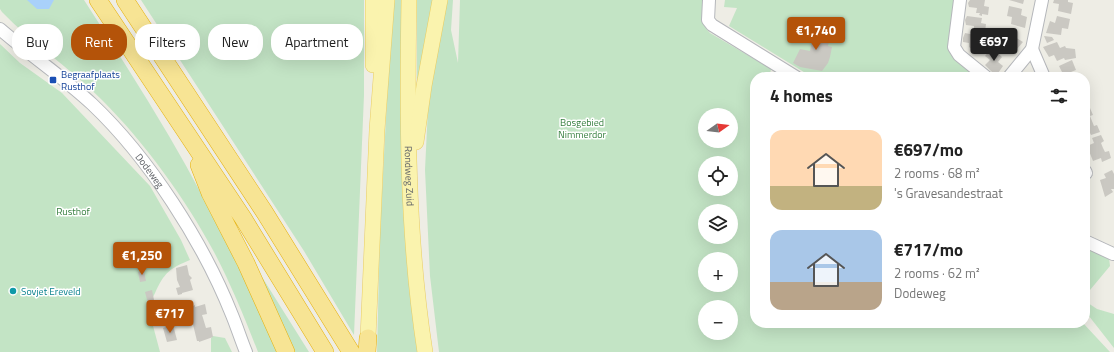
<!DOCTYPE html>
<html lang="en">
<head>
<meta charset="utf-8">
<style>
  :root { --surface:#fff; --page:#f2f2f2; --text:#222; --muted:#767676; --accent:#b45309 }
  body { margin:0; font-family:"Titillium Web",sans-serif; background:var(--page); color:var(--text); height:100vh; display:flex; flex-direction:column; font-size:15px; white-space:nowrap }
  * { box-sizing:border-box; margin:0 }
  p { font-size:13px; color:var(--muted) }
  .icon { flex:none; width:22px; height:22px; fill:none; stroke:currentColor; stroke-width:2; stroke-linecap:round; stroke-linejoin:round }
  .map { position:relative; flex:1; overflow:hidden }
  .panel { position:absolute; left:750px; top:72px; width:340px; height:256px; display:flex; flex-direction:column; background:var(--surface); border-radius:16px; box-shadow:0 4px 16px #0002 }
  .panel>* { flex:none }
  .guide { position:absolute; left:12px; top:24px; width:380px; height:36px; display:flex; gap:8px }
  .needle { width:26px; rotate:76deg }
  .tools { position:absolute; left:698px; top:108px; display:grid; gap:8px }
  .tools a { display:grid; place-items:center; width:40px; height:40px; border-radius:50%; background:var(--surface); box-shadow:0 4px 16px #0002; font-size:20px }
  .price { position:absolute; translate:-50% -34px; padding:0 9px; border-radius:4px; background:var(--accent); color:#fff; font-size:13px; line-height:26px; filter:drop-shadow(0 1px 2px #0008) }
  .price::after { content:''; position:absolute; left:50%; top:24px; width:12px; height:9px; margin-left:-6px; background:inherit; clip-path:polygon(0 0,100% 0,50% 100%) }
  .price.current { background:#222; color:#fff }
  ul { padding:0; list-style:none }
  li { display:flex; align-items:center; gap:12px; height:100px; padding:0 20px }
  li span { display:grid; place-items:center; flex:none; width:112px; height:80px; border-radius:12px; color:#555 }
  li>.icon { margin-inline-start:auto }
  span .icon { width:48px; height:48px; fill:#fffc; stroke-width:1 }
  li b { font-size:17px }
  h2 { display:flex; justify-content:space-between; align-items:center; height:48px; padding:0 20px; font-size:17px }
  .tag { padding:0 14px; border-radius:16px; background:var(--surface); box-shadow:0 4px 16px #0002; font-size:14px; line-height:36px }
  .tag.current { background:var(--accent); color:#fff }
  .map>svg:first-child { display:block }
  .green { fill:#c3e4c5; fill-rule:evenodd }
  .water { fill:#a9d1fa }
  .building { fill:#cac8c2 }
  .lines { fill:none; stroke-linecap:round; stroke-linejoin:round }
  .minor-casing { stroke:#b5b7bb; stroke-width:14 }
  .major-casing { stroke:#e9cd63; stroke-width:16 }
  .highway-casing { stroke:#e6b10d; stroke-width:18 }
  .minor { stroke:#fff; stroke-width:12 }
  .major { stroke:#faf3ae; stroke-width:15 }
  .highway { stroke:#f7e494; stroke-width:17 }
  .transit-dot { fill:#1a4fb4; stroke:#fff; stroke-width:1.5 }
  .culture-dot { fill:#0f9aa8; stroke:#fff; stroke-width:1.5 }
  .labels { text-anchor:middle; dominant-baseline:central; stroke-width:3; stroke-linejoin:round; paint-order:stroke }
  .transit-label { font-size:10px; fill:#164399; stroke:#fff; text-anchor:start }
  .park-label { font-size:10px; fill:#398041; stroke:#fff }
  .street-label { font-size:10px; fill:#5d6065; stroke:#fff }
  .culture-label { font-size:10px; fill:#0d838f; stroke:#fff; text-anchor:start }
</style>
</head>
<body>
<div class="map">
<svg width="1114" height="352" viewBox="0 0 1114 352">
  <rect width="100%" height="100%" fill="#eeede5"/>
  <path class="green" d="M0,0H84C113,45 142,90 169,136C210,206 245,279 279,352H258C245,319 231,284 214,252C185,198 145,143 102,100C70,68 33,44 2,12L0,9Z
    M141,0H364V95L354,335L304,251Z
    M394,0H402L419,352H377L380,230L388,80Z
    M417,0H436L417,91Z
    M447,0H453L451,30L458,63L460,0H704C702,14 700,23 710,33L771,69L770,74L774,77H755V323H1083L1110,352H439L430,276L425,170L429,87ZM705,115H731V141H705ZM705,163H731V189H705ZM705,211H731V237H705ZM705,259H731V285H705ZM705,307H731V333H705Z
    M725,0H956L951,36L977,77H812L729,26L737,8L724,7Z
    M0,44L20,63L62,93L150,186L181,240L190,260C170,268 164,273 155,293C153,298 149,302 148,307L160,352H0Z
    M242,245L309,352H292Z
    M1085,246L1109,258L1110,266L1085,296Z
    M1085,301L1097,309L1114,314V348L1085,311Z
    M213,336L225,338L232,352H211V338Z"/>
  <path class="water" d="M27,0H54L49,9H37Z"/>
  <path class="building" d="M970,0H985L984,6L989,7L988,15L982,14V16L979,15L980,13H976L977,8L969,7L968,3Z
    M1009,0H1024L1023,4Z
    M1054,0H1068V2L1073,3L1071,14L1058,11L1059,4L1053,3Z
    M1009,6L1022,9L1021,15L1027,17L1025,28L1011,24L1012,17L1007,16Z
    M967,16L982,18L981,23L986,24L985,32L974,30V26L966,25L965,20Z
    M1057,16L1070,19L1068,29L1062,28L1061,35L1046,33L1050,21L1055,23Z
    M815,25L832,28L828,46L832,47L830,57L828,63L822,71L800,67L793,63L800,49L810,51Z
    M965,33L979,36L978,41L984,42L983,48L978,54L969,47V43L963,42V38Z
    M1010,34L1023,42L1015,51L1010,47L1006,53L995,44L1001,36L1006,39Z
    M1044,36L1052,37L1054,40L1047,43Z
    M1057,42L1060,48L1065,46L1066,48L1075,49L1076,58L1065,60L1064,58L1057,61L1054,55L1049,57L1043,47Z
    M992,48L1002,57L998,62L1003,66L996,76L985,65L990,60L985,56Z
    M1072,60L1076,70L1071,72L1073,77H1057L1056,75L1062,72L1059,66Z
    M1087,98L1090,105L1085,107V99Z
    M1090,108L1093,115L1090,116L1094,126L1097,125L1100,132L1091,135L1089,131L1085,133V110Z
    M1101,135L1104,141L1101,143L1103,148L1105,152L1109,151L1111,158L1102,162L1101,158L1093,161L1087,146L1094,143L1092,138Z
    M1112,170L1114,174V189H1111L1113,192L1105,197L1100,180L1106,178L1104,174Z
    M1085,194H1086L1090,202L1085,204Z
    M187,265L189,275L192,278L190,280L193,290L182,293V294L178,295L176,288L180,287L177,280L176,268Z
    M144,271L146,281L140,282L138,272Z
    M152,290L155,305L149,307L145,292Z
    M205,304L207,314L202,315L203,318L206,328L211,327L213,337L199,342V341H197L189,308L195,305V307Z
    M160,306L162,311L153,314L151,309Z
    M173,325L177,340L167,342L163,328Z"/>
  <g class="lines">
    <g class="minor-casing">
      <g id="minor">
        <path d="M709,0L708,20L712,25L796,77"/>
        <path d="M960,0L954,47L959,55L986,77"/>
        <path id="s1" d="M0,29C30,55 63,77 92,104C149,158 203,242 232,315C237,327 241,340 246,352"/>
        <path d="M1032,49L1044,77"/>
        <path d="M1009,77L1032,49L1042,0"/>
        <path d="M1085,171L1086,173"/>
        <path d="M1085,241L1113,254"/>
      </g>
    </g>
    <g class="major-casing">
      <g id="major">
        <path d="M373,0V65"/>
        <path id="s2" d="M409,0C407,117 407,236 425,352"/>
        <path d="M416,142L424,86L440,0"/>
        <path d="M368,338L377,130L387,0"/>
      </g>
    </g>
    <g class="highway-casing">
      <path id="highway" d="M98,0L243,218L325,352
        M125,0L265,213L351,352
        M199,165L210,193L246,263L286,352
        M367,352L368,338"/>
    </g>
    <use href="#minor" class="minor"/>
    <use href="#major" class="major"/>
    <use href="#highway" class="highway"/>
  </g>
  <rect class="transit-dot" x="49" y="76" width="8" height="8" rx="2"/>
  <circle class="culture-dot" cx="13" cy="291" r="4"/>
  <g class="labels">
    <g class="transit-label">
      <text x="61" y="74">Begraafplaats<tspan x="61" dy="12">Rusthof</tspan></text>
    </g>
    <g class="park-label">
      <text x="582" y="122">Bosgebied<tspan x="582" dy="12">Nimmerdor</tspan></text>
      <text x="73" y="211">Rusthof</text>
    </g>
    <g class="street-label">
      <text stroke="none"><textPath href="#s1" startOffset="207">Dodeweg</textPath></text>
      <text stroke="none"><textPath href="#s2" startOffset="176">Rondweg Zuid</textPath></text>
    </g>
    <g class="culture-label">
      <text x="21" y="291">Sovjet Ereveld</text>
    </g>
  </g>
</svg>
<div class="tools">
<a><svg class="needle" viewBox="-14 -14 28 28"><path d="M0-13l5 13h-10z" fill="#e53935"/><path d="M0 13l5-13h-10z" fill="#767676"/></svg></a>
<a><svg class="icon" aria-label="locate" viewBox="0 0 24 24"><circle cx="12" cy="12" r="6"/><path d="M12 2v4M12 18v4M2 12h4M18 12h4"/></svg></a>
<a><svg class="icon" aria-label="layers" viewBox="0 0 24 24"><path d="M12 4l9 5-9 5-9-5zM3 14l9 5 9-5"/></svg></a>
<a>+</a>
<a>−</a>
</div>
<b class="price" style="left:816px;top:51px">€1,740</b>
<b class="price current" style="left:994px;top:62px">€697</b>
<b class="price" style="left:142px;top:276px">€1,250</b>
<b class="price" style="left:170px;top:334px">€717</b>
<div class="guide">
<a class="tag">Buy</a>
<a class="tag current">Rent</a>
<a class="tag">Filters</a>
<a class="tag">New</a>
<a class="tag">Apartment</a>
</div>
<section class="panel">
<h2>4 homes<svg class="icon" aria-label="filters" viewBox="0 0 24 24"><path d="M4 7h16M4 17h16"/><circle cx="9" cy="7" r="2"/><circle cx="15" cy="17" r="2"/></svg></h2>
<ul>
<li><span style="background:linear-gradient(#ffd9b3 70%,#c2b280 0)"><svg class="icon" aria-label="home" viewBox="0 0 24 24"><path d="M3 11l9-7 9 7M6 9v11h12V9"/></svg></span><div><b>€697/mo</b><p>2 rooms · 68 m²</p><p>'s Gravesandestraat</p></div></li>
<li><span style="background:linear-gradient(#a9c7e8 65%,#b9a48a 0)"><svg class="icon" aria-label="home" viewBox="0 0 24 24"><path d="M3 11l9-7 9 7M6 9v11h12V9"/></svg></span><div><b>€717/mo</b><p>2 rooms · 62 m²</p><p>Dodeweg</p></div></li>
</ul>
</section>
</div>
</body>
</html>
